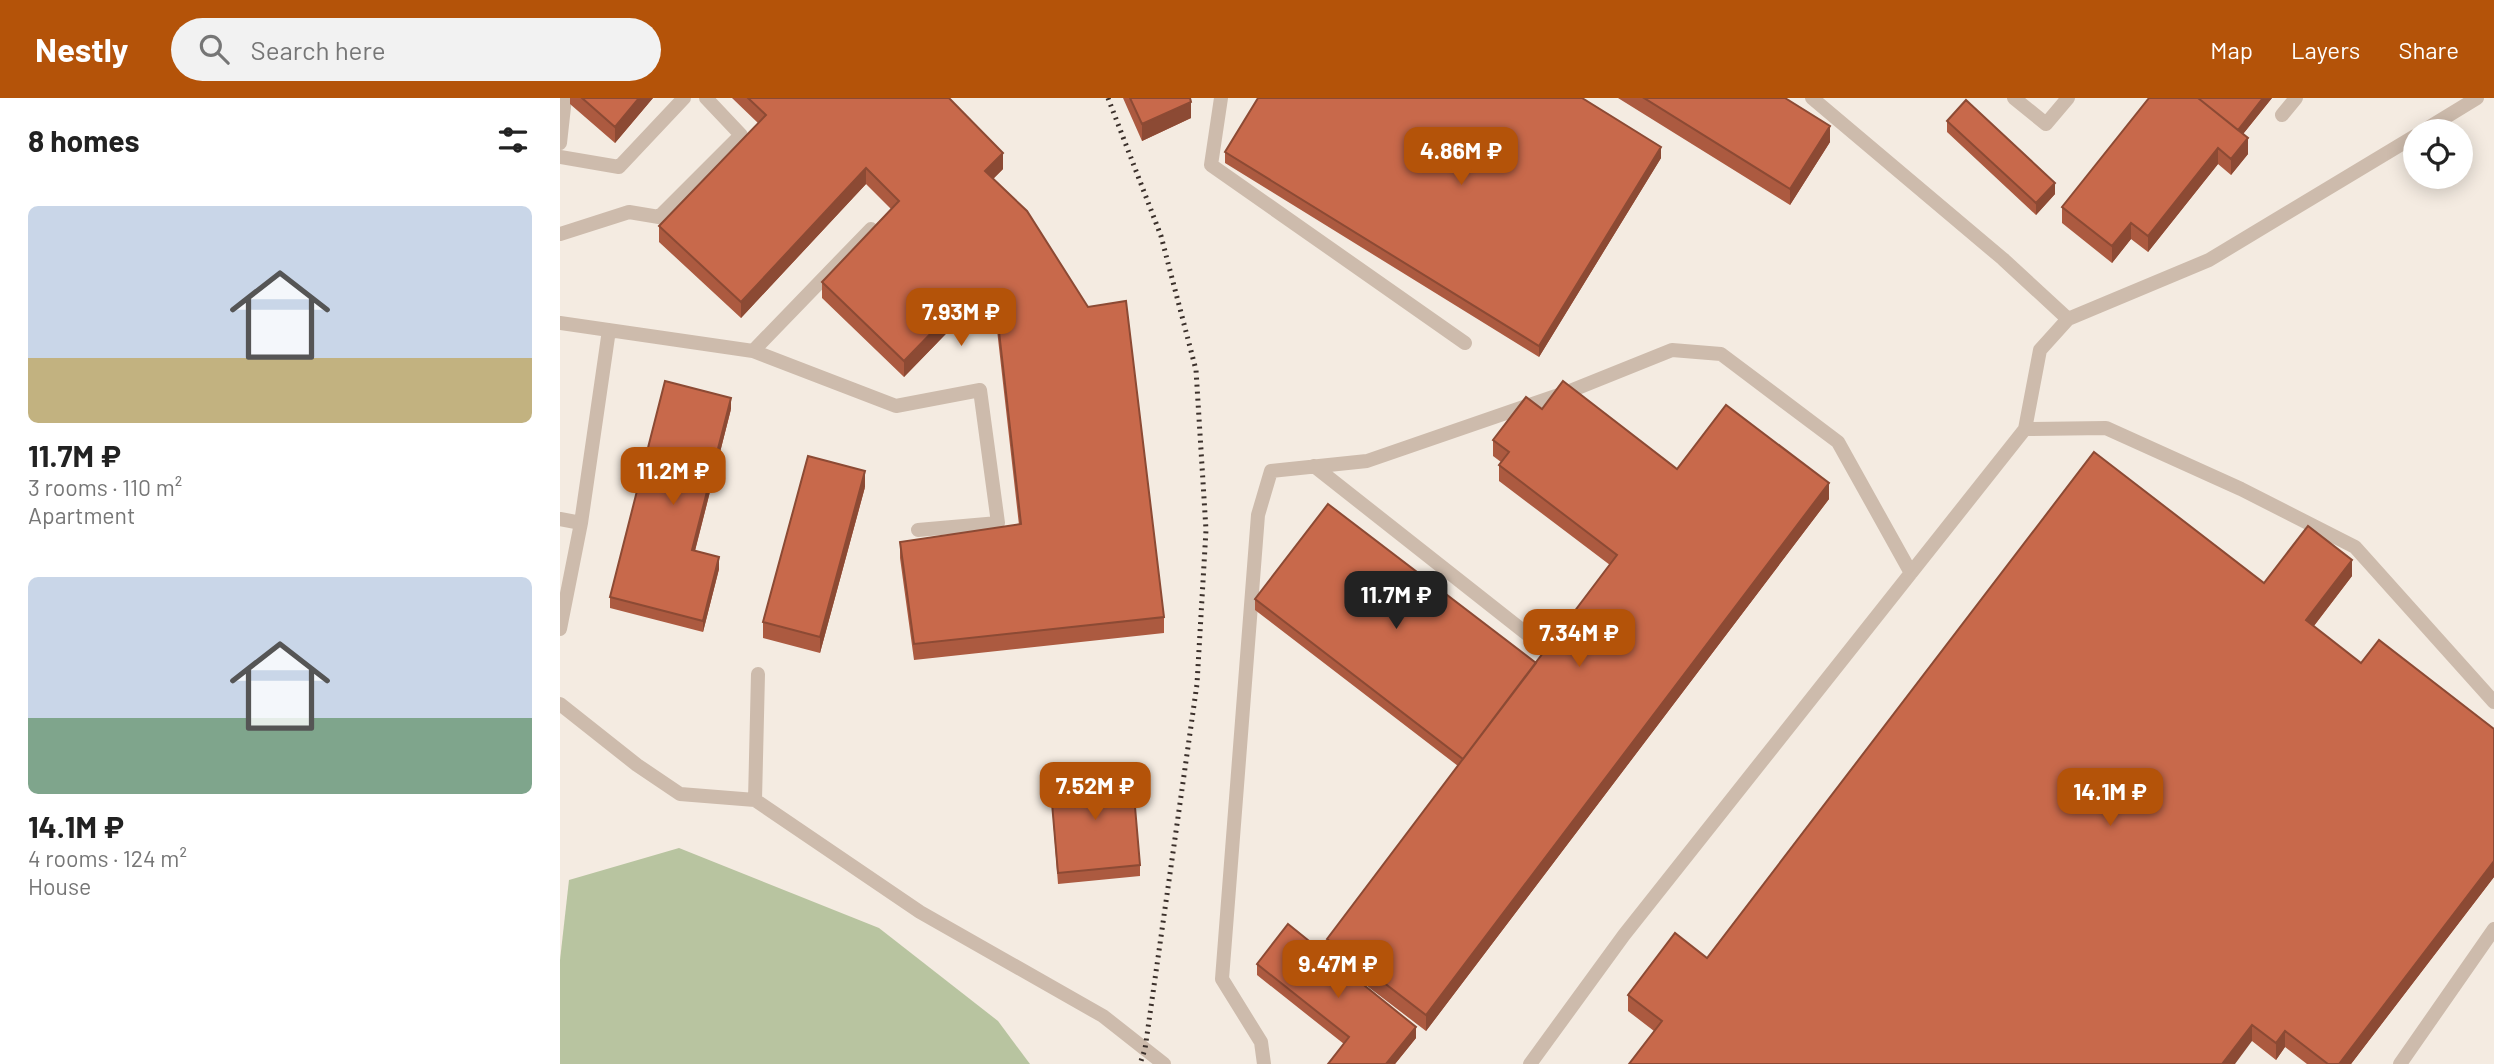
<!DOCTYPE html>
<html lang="en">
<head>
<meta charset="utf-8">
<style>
  :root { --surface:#fff; --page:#f2f2f2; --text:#222; --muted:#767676; --accent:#b45309 }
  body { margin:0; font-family:Barlow,sans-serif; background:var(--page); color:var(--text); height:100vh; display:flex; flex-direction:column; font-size:26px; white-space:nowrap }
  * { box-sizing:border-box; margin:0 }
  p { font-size:23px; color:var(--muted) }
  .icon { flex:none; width:38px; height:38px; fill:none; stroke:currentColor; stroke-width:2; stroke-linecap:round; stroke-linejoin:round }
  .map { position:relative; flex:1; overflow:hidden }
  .drawer { display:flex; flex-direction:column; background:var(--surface); width:560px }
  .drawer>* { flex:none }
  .controls { position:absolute; left:1843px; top:21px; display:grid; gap:14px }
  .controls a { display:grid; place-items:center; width:70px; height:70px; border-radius:50%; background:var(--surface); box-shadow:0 4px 18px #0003; font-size:35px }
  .price { position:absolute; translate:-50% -60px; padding:0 16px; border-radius:14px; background:var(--accent); color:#fff; font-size:23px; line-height:46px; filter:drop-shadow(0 2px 4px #0008) }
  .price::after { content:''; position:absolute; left:50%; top:42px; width:21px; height:16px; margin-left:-10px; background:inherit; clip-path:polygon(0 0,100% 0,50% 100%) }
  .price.current { background:#222; color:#fff }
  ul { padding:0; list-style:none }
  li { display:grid; align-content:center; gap:14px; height:371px; padding:0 28px }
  li span { display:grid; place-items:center; height:217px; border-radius:10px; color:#555 }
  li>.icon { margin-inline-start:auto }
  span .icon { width:126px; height:126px; fill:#fffc; stroke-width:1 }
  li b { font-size:30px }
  h2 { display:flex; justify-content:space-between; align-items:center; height:84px; padding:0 28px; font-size:30px }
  header { display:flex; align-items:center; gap:42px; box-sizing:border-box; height:98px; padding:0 35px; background:var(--accent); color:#fff }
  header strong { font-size:33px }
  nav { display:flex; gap:38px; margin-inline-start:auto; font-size:24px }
  .search { width:490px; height:63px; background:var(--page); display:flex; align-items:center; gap:18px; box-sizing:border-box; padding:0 24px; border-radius:38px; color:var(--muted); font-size:26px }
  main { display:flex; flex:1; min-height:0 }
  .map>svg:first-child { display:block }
  .green { fill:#b8c4a0 }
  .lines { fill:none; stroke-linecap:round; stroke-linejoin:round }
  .service { stroke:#cdbbac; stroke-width:14 }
  .rail { stroke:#3b302b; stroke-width:5; stroke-dasharray:2 5; stroke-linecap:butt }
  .wall { fill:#ac5a40 }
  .shaded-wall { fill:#8c4a34 }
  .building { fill:#c8694b; stroke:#8c4a34; stroke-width:2 }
</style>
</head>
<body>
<header>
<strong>Nestly</strong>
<div class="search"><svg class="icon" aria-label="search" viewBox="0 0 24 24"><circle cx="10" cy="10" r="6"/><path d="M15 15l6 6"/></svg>Search here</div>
<nav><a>Map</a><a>Layers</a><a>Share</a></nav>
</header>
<main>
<section class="drawer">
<h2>8 homes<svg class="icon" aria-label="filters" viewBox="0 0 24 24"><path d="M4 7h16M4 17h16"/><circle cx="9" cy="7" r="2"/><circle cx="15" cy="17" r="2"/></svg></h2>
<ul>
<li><span style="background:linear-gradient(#c9d6e8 70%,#c2b280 0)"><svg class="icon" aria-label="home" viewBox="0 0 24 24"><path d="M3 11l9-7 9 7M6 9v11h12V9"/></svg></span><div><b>11.7M ₽</b><p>3 rooms · 110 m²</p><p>Apartment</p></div></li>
<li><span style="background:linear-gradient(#c9d6e8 65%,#7fa58c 0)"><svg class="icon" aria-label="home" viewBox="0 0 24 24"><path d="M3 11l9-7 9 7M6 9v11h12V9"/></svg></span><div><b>14.1M ₽</b><p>4 rooms · 124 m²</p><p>House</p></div></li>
</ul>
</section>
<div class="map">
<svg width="1934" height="966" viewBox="0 0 1934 966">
  <rect width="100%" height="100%" fill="#f4ebe1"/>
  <path class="green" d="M119,750L319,830L438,923L470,966H0V862L9,782Z"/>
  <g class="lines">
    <path class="service" d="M661,0L651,67L905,245
      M1252,0L1443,161L1508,221
      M1454,0L1486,26L1508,0
      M1722,17L1736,0
      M1863,33L1917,0
      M0,45L5,0
      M0,59L59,69L124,0
      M0,136L69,114L99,119L181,37L146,0
      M0,225L193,253L311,131
      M193,253L336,308L420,292L438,425L358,432
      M1465,331L1546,330L1681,391L1795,449L1934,604
      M754,368L967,536
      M0,421L21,425L49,232
      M0,531L21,425
      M198,576L195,702L360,814L543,918L604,966
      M0,606L77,667L120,696L195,702
      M704,966L701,944L662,881L698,417L711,373L807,363L1010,293L1112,252L1161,256L1278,344L1351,475
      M970,966L1064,837L1465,331L1480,252L1508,221L1649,162L1855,38
      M1840,966L1934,831"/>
    <path class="rail" d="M548,0L601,138L636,272L646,432L637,586L585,951L580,966"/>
  </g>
  <path class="wall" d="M10,0H93L55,45L10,6Z
    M172,0H389L443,71L433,81L604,519V535L354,562L340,460V444L459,427L437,232L411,210L344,279L262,200V184L331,111L306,86L181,220L99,144V128L198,25Z
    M563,0H630L631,20L582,43Z
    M1058,0H1225L1270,44L1230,107Z
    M1589,0H1712L1683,36L1688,56L1671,77L1658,66L1588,154L1571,141L1552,165L1502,125V109Z
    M1387,23L1495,96L1476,117L1387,34Z
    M665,54L1101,60L979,259L665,65Z
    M171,311L135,453L159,471L143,534L50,510V499Z
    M982,311L1117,371L1269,401L866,933L777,865L856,940L835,966H768L784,946L697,877V866L767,857V841L898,668L695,512V501L976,565L1050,467L939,383V367L941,364L933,358V342Z
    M305,389L260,555L203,540V524Z
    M1792,478L1754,528L1934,779L1791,966H1747L1725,949L1716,962L1692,943L1094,933L1068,913V897L1147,860L1704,485Z
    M490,682L580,767V778L498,786Z"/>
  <path class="shaded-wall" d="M79,0H93L55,45V29Z
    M1703,0H1712L1675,46V35Z
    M631,4V20L582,43V26Z
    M1270,28V44L1230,107V91Z
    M1688,40V56L1671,77V61Z
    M1101,49V60L979,259V248Z
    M1658,50V66L1588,154V138Z
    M443,55V71L425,89V73Z
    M306,70V86L181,220V204Z
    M1495,85V96L1476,117V105Z
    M1571,125V141L1552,165V148Z
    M411,194V210L344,279V263Z
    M171,300V311L132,464V452Z
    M305,373V389L260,555V539Z
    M1269,385V401L866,933V917Z
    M159,459V471L143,534V523Z
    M1792,462V478L1746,538V522Z
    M1934,763V779L1791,966H1779Z
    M1692,927V943L1675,966H1662Z
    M856,929V940L835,966H826Z
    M1725,933V949L1716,962V945Z"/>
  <path class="building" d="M22,0H79L55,29Z
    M188,0H389L443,55L425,73L467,113L528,209L566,203L604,519L354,546L340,444L461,426L437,216L411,194L344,263L262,184L339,103L306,70L181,204L99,128L206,17Z
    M570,0H630L631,4L582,26Z
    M698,0H1022L1101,49L979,248L665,54Z
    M1084,0H1225L1270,28L1230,91Z
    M1589,0H1638L1688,40L1671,61L1658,50L1588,138L1571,125L1552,148L1502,109Z
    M1638,0H1703L1678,32Z
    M1406,2L1495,85L1476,105L1387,23Z
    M105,283L171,300L132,452L159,459L143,523L50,499Z
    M1003,283L1117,371L1166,307L1269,385L866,917L767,841L1057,457L939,367L949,354L933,342L966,299L982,311Z
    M1534,354L1704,485L1748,428L1792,462L1746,522L1801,565L1819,542L1934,631V763L1779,966H1768L1725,933L1716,945L1692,927L1662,966H1069L1102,923L1068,897L1115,835L1147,860Z
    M248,358L305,373L260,539L203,524Z
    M768,406L976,565L903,661L695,501Z
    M572,674L580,767L498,775L490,682Z
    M728,826L856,929L826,966H768L789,939L697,866Z"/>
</svg>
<div class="controls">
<a><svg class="icon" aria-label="locate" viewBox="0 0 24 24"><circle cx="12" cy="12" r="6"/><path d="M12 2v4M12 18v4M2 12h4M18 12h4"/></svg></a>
</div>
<b class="price" style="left:901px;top:89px">4.86M ₽</b>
<b class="price" style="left:401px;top:250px">7.93M ₽</b>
<b class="price" style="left:113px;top:409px">11.2M ₽</b>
<b class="price current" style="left:836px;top:533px">11.7M ₽</b>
<b class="price" style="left:1019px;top:571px">7.34M ₽</b>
<b class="price" style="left:535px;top:724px">7.52M ₽</b>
<b class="price" style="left:1550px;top:730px">14.1M ₽</b>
<b class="price" style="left:778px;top:902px">9.47M ₽</b>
</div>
</main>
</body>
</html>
